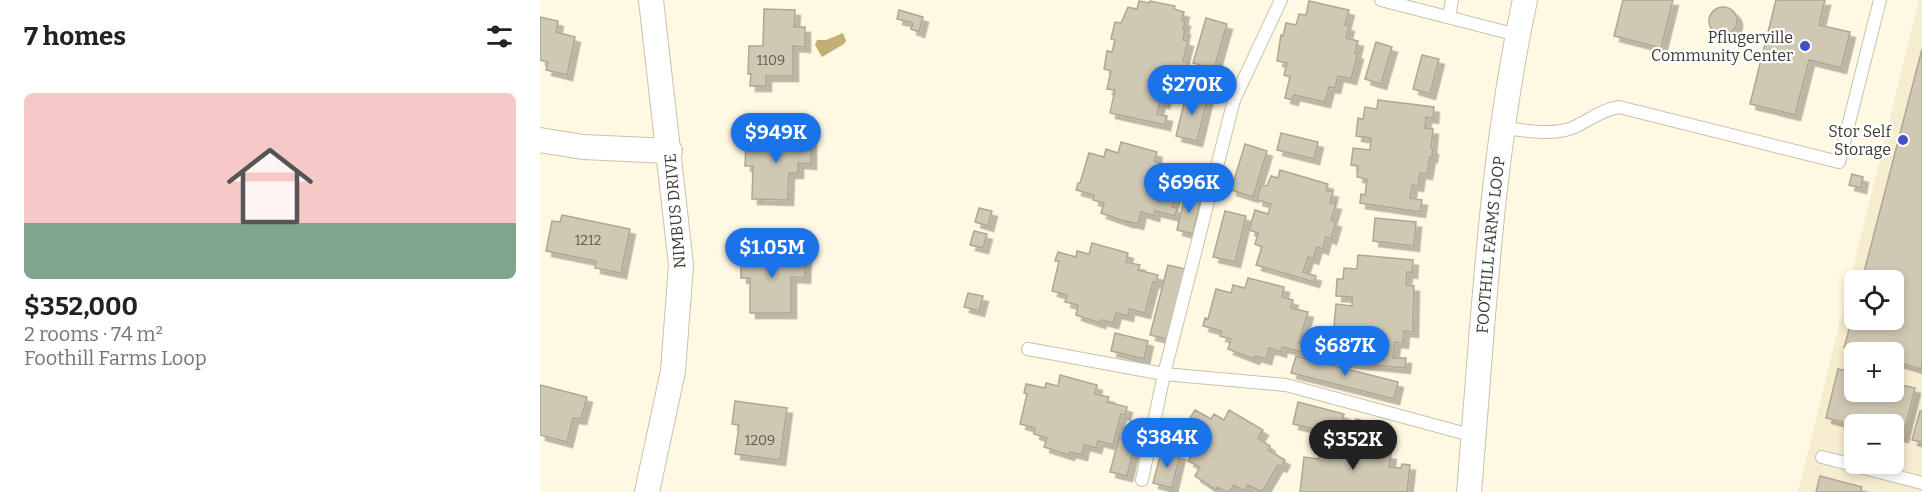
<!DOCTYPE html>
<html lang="en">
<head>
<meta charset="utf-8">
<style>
  :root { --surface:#fff; --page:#f6f6f6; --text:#222; --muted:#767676; --accent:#1a73e8 }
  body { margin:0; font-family:Bitter,serif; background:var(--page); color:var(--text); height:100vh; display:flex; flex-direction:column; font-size:22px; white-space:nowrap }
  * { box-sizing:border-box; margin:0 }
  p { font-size:20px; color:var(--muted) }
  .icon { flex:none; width:33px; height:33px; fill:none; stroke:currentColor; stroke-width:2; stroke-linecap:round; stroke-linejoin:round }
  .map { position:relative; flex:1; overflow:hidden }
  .details { display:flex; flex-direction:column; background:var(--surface); width:540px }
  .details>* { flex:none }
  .fabs { position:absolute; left:1304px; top:270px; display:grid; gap:12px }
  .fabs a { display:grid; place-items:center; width:60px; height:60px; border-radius:9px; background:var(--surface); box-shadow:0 3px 9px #0003; font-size:30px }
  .price { position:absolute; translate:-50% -51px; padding:0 14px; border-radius:21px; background:var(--accent); color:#fff; font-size:20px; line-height:39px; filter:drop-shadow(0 2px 3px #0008) }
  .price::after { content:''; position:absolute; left:50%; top:36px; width:18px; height:14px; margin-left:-9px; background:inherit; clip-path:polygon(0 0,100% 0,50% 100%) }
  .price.active { background:#222; color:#fff }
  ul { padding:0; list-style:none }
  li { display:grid; align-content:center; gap:12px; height:318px; padding:0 24px }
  li span { display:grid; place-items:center; height:186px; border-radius:9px; color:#555 }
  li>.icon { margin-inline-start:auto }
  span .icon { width:108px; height:108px; fill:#fffc; stroke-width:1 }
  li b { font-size:26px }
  h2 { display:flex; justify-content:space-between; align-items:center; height:72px; padding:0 24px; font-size:26px }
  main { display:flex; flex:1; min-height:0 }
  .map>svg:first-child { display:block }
  .built { fill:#f6eccf; fill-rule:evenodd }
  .water { fill:#c1af75 }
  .building { fill:#cfc8b3; stroke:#aea793; stroke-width:1.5; filter:url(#shadow) }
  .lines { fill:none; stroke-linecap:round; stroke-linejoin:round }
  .service-casing { stroke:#c9c2ad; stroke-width:14 }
  .minor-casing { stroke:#c9c2ad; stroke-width:26 }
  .service { stroke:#fff; stroke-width:12 }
  .minor { stroke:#fff; stroke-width:24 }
  .poi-dot { fill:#4151c5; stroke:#fff; stroke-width:2 }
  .labels { text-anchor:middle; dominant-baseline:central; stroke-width:4.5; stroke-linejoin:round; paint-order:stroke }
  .number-label { font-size:14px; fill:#625e53 }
  .poi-label { font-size:16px; fill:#3e3b33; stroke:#fff; text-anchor:end }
  .street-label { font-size:16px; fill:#3e3b33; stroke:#fff }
</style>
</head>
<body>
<main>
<section class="details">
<h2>7 homes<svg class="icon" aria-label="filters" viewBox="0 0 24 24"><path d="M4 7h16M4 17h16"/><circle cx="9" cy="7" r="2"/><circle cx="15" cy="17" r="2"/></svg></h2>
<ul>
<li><span style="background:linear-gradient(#f6c9c9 70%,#7fa58c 0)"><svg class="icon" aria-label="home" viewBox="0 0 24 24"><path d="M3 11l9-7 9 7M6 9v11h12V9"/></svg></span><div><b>$352,000</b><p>2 rooms · 74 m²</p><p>Foothill Farms Loop</p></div></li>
</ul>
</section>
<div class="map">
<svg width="1382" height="492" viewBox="0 0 1382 492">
  <defs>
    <filter id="shadow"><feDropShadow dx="5.5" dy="5.5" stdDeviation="0" flood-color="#0004"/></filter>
  </defs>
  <rect width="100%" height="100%" fill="#fff8e2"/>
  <path class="built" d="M1379,0H1382V492H1258ZM1314,280H1353V320H1314ZM1314,352H1353V392H1314ZM1314,424H1353V464H1314Z"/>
  <path class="water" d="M303,33L306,41L304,44L282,57L275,45L277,40H286Z"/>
  <path class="building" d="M1083,0H1133L1121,48L1074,36Z
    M1236,0H1285L1279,25L1310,32L1301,68L1269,60L1255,115L1210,104Z
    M599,1L609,3L610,1L635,6L634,9L644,12L642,20L645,21L643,29H645L643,40L648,41L643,61L649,63L645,78L638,76L636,86L630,85L624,103L620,102L617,114L627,116L625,125L570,113L575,90L567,89L571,71L564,69L567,51L572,52L575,40L571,39L575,22L581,23L588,7L597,9Z
    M769,1L809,10L805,25L809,26L806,38L818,41L815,53L818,54L811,79L798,76L795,88L789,87L785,102L754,95L753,100L745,98L750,77L744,75L747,63L737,61L741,35L743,36L746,23L756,25L759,14L766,15Z
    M1169 21a14 14 0 1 1 28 0a14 14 0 1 1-28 0Z
    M224,9L255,10L254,27H265V47L253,46V76H226V86H210L211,74H208L209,46H223Z
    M359,10L383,17L379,32L371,29L373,23L357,19Z
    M0,17L18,21L16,32L35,37L27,75L6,70L8,62L0,60Z
    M666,18L687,24L674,69L653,63Z
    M836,42L852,47L841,84L825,79Z
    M1382,49V365L1381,369L1353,361V352H1320L1304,348L1314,311V320H1353V280H1322Z
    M882,55L899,59L890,94L873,89Z
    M647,91L668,96L657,141L636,136Z
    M838,100L894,107L893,118L886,117L885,128L893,129L891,148L893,149L892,157H890L887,174L880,173L878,186L872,185L870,198L882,200L880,212L820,203L821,194L825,195L827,179L817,177L818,166L811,165L813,148L830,150L831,138L816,136L818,118L823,119L825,107L837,109Z
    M741,133L778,142L774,159L737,150Z
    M222,135L259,136V139H271V164L258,163V173H249L248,200L212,199L213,166H205L206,143L221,144Z
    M581,142L617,152L614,161L625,164L623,172L640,176L632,207L637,208L635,216L615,211L614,216L601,212L598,224L587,221V222L561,213L564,203L553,200L554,195L536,190L538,183H540L549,153L564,157L566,149L578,153Z
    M705,144L727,151L713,197L691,190Z
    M740,170L788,184L786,190L793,192L790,203L796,204L791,220L796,222L791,239L786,237L783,249L777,247L773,259L768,257L763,272L776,276L774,282L716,265L722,247L715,244L718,233L709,230L715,210L728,214L731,204L717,200L721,185L727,186L731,176L738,178Z
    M1312,174L1323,177L1321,188L1309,185Z
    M645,195L661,199L653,234L637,230Z
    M439,208L452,211L448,226L435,222Z
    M685,211L706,216L695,262L673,257Z
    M22,215L90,229L81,273L55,268L56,261L6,251L12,221L20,222Z
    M835,218L876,222L874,246L833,241Z
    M434,231L447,234L443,248L430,245Z
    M552,243L588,253L586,262L600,265L598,270L618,275L616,283L613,282L605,313L589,309L588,316L576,313L573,323L561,320L560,323L536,315L538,305L525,302L527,295L512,291L519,261H515L518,252L536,257L537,251L549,254Z
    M201,252H266L265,278L251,277V313H210V278H201Z
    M818,255L873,260L872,273L867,272L866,285L874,286L873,332L864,331L863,343L855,342L853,358H866L865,368L803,362L804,353L809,354L811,339L801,338L802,327L794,326L796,304L812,306V297L796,296L797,279H803L804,268L817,269Z
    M628,265L645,269L627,339L610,335Z
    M708,278L744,287L742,297L753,300L751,308L768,312L759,343L764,345L762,352L742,347L741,352L729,348L726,359L715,356L714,359L688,349L691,339L680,336L682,331L663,326L665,318L668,319L676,289L691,293L693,285L705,288Z
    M428,293L443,296L439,311L424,307Z
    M575,333L608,341L604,359L571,351Z
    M756,356L858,382L854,399L751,373Z
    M1298,369L1314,373V392H1353V383L1375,388L1363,437L1353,435V424L1314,425L1286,418Z
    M520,375L557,385L555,394L569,397L567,402L587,407L585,415L581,414L573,445L558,441L556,448L544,445L542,455L530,452L529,455L504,447L507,438L494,434L495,428L480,424L487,394L484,393L486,384L505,388L506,383L518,386Z
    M0,385L47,397L41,419L33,418L27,442L0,435Z
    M195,401L247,408L240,460L195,454L199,425L192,424Z
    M758,402L804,414L799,435L753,424Z
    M655,410L671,419L674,414L684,420L689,410L723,430L718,438L730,446L728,450L745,460L741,467L738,465L722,492L708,485L704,491L694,485L689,492H686L677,487L676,490L655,476L660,467L648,461L652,455L637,447L653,420L650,418Z
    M1380,411H1382V442L1372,440Z
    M816,419L850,428L846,444L812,434Z
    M579,438L595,442L587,476L570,472Z
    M792,443L840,448L839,453L851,454L849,467L861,468L862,464L870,465L867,492H760L764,457L779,459L780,448L792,449Z
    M622,449L640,454L632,488L613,483Z
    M1280,476L1322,487L1320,492H1276Z"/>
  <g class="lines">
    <g class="service-casing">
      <path id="service" d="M841,0L977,35
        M909,17L912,0
        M963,128C984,130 1011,136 1032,128C1049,121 1060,110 1079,107L1299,162L1340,0
        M488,349L624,374L746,385L934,436
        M1282,457L1382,483
        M602,480L624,374L694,100L741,0"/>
    </g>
    <g class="minor-casing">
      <g id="minor">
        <path d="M0,140L43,147L130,151"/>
        <path d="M107,492L133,371L141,265L111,0"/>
        <path id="s1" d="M929,492C943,328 950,162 985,0"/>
      </g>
    </g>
    <use href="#service" class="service"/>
    <use href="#minor" class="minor"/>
  </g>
  <g class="poi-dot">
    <circle cx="1265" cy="46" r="6"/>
    <circle cx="1363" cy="140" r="6"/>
  </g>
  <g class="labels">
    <g class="number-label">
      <text x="231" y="60">1109</text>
      <text x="48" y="240">1212</text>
      <text x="220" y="440">1209</text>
    </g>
    <g class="poi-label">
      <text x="1253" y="37">Pflugerville<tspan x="1253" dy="18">Community Center</tspan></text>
      <text x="1351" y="131">Stor Self<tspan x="1351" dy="18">Storage</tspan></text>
    </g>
    <g class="street-label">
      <text transform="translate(135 211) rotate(-95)">NIMBUS DRIVE</text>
      <text stroke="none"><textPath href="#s1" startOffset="248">FOOTHILL FARMS LOOP</textPath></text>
    </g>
  </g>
</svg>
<div class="fabs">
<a><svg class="icon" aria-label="locate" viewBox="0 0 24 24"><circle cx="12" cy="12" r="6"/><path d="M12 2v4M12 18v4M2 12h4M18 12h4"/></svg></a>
<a>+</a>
<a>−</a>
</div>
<b class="price" style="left:652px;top:116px">$270K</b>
<b class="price" style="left:236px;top:164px">$949K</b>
<b class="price" style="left:649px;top:214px">$696K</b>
<b class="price" style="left:232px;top:279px">$1.05M</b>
<b class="price" style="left:805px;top:377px">$687K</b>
<b class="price" style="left:627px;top:469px">$384K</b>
<b class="price active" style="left:813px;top:471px">$352K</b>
</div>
</main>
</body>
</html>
